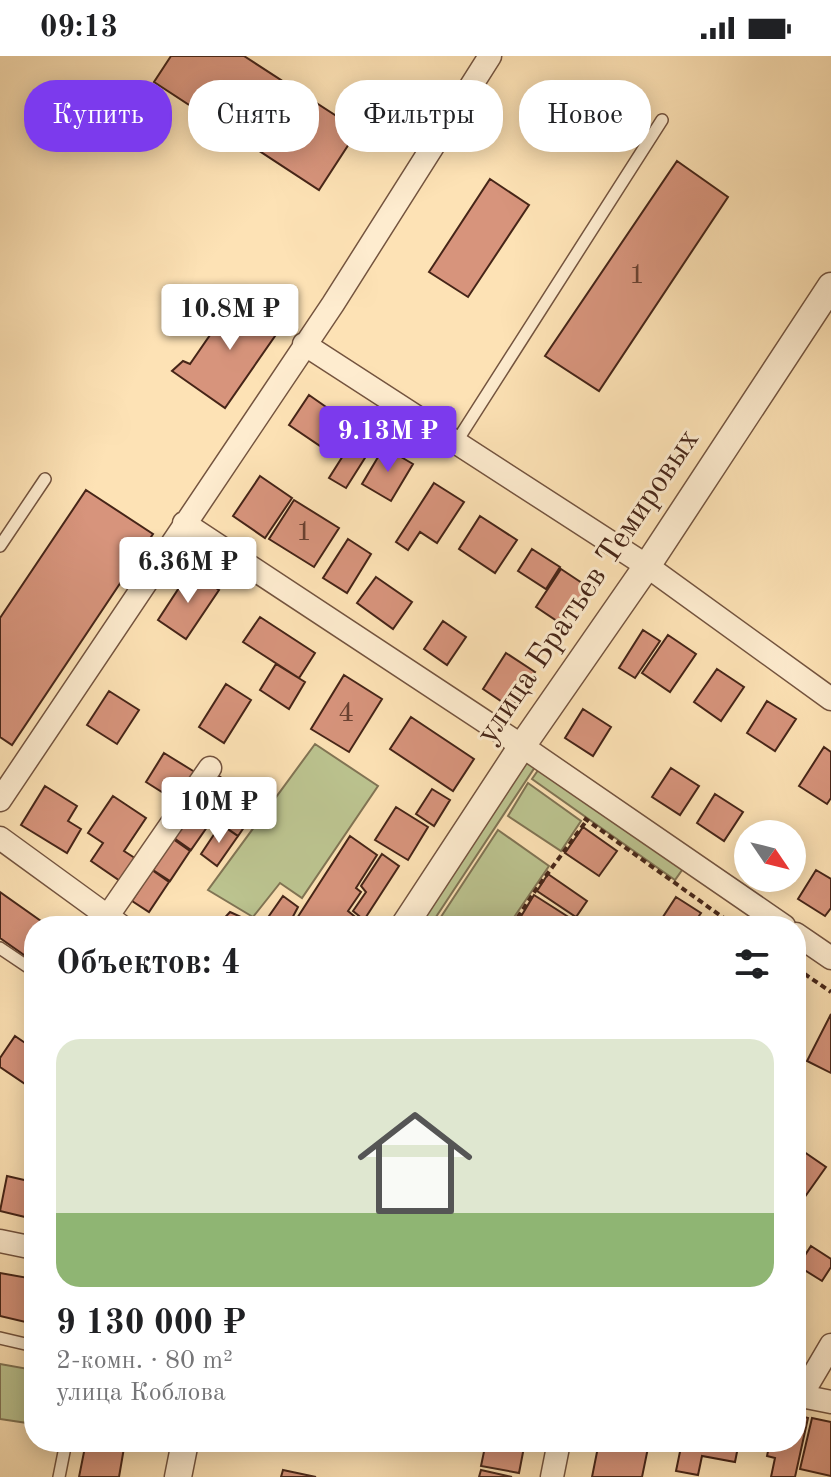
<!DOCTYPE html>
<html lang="ru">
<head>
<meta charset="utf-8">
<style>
  :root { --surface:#fff; --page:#f2f2f2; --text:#202124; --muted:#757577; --line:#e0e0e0; --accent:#7c3aed }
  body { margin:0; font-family:"Old Standard TT",serif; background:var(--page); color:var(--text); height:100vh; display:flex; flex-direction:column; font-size:30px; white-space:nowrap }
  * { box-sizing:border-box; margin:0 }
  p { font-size:26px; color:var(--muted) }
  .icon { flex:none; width:44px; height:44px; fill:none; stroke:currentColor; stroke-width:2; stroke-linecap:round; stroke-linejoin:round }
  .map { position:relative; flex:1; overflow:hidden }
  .side { position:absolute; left:24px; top:860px; width:782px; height:536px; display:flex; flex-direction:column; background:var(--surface); border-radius:32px; box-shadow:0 4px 20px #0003 }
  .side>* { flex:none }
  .hud { position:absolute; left:24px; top:24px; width:784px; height:72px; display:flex; gap:16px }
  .needle { width:52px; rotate:125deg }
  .controls { position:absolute; left:734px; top:764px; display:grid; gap:16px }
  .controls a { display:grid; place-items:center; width:72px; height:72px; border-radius:50%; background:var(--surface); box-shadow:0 4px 20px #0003; font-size:40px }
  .price { position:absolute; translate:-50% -68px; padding:0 18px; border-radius:8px; background:#fff; color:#222; font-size:26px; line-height:52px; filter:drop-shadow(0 2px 4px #0008) }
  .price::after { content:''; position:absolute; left:50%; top:48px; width:24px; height:18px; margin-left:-12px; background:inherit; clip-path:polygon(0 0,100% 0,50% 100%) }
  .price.active { background:var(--accent); color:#fff }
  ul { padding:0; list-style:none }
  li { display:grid; align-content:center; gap:16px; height:424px; padding:0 32px }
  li+li { border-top:2px solid var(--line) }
  li span { display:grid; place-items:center; height:248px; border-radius:24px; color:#555 }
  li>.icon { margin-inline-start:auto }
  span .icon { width:144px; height:144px; fill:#fffc; stroke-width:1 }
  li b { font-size:34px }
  h2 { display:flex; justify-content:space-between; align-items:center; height:96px; padding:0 32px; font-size:34px }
  .tag { padding:0 28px; border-radius:32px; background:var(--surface); box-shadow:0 4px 20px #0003; font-size:28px; line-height:72px }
  .tag.active { background:var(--accent); color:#fff }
  .status { display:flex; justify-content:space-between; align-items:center; height:56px; padding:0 40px; background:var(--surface); direction:ltr }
  .status svg { height:22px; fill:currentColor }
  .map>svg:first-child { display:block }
  .green { fill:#bcc490; stroke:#817454; stroke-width:2 }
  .building { fill:#d7947c; stroke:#462518; stroke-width:2 }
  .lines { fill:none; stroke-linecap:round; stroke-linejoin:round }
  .service-casing { stroke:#74543f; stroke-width:14 }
  .minor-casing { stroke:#74543f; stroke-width:25 }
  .tertiary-casing { stroke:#74543f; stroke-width:29 }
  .path { stroke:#462518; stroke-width:4; stroke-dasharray:6 4; stroke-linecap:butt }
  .service { stroke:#feeccf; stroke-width:11 }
  .minor { stroke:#feeccf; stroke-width:22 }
  .tertiary { stroke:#feeccf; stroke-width:26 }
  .labels { text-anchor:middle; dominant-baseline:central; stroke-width:6; stroke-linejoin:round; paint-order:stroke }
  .number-label { font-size:28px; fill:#6a4131 }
  .street-label { font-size:32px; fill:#462518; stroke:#feeccf }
</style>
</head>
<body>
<div class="status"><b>09:13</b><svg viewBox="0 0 49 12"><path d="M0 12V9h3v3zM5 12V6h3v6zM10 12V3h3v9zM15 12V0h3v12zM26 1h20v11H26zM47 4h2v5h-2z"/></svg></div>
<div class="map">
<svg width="831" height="1421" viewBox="0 0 831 1421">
  <rect width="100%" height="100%" fill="#fde2b5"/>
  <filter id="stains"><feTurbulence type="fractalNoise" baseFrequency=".0025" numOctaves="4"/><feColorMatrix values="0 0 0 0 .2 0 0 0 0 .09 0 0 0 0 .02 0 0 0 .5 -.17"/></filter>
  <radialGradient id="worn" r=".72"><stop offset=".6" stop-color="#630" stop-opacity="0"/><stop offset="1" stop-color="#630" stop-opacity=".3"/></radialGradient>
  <path class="green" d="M315,688L378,730L302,842L280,827L253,861L208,834Z
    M529,697L539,705L430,870H416Z
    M543,707L687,807L675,824L532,723Z
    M528,727L581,765L561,795L508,760Z
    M498,774L549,810L508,870H435Z
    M0,1308L34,1314V1368L0,1363Z"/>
  <path class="building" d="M171,0H244L358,74L319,134L154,26Z
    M677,105L728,141L599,335L545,300Z
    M490,123L529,149L468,241L429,216Z
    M237,240L282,270L225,352L172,315L183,305L190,308Z
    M309,339L346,365L326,394L289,369Z
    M358,376L375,386L346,432L329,422Z
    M384,391L413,408L391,445L362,428Z
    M260,420L292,442L265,482L233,460Z
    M434,427L464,446L437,487L420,476L408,494L396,486Z
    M86,434L153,478L12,689L0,681V562Z
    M294,444L339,472L314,511L269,483Z
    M480,460L517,484L495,517L459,493Z
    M348,483L371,498L347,537L323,522Z
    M532,493L560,511L546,533L518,515Z
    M561,513L588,531L563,569L536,551Z
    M190,515L219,534L186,583L158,564Z
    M376,521L412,546L393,573L357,547Z
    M260,561L315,597L299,622L243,586Z
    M443,565L466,581L447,609L424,593Z
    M643,574L660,585L635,622L619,612Z
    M668,579L696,598L670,636L642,617Z
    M506,597L535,616L511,652L483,633Z
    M276,608L305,626L289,653L260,634Z
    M717,613L744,631L721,665L694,646Z
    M344,619L382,643L349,696L311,673Z
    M226,628L251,644L224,687L199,671Z
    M109,635L139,654L117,688L87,669Z
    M767,645L796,663L775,695L747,677Z
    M583,653L611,671L593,700L565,682Z
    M411,661L474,703L453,735L390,693Z
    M824,691L831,696V742L827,748L799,730Z
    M164,697L198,718L181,748L146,726Z
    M671,712L699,730L680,759L652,741Z
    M213,716L260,748L238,780L191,748Z
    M45,730L77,750L68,765L81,773L67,797L21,769Z
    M432,733L450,744L434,770L416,758Z
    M715,738L743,756L724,785L697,767Z
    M113,740L146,762L124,795L141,806L126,829L91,805L103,787L88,777Z
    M396,751L428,771L408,804L375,784Z
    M195,752L212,764L191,794L174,782Z
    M221,768L238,780L217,810L201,798Z
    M583,771L617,795L599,820L565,797Z
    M350,780L377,799L356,832L361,836L348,855L359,864L356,870H292Z
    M173,783L190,795L170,825L153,814Z
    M382,798L399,810L364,864L353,855L366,836L361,830Z
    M152,814L169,826L149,856L132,845Z
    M816,814L831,823V852L825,860L798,843Z
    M548,818L587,845L576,861L537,835Z
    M0,836L48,870H34V906L0,882Z
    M534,839L570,862L564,870H522L517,867Z
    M283,840L298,851L288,870H262Z
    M676,841L701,857L692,870H657Z
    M230,856L261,870H217Z
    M831,958V1017L807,1005Z
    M15,980L34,993V1034L0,1011V1002Z
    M797,1091L826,1111L802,1145L796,1141Z
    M7,1120L33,1126L25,1161L0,1155Z
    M34,1120V1156L26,1155Z
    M811,1190L831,1203V1211L822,1225L798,1210Z
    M0,1217L34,1223V1268L0,1260Z
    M796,1359L808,1362L795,1421H771L775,1402L767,1400L770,1386H796Z
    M812,1362L831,1366V1420L800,1413Z
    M86,1386H125L119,1421H79Z
    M486,1386H525L519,1417L481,1410Z
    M599,1386L649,1387L642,1421H592Z
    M682,1386H739L735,1406L702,1400L698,1419L676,1415Z
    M283,1414L316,1421H281Z
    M481,1414L512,1421H479Z"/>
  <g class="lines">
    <g class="service-casing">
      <path id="service" d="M457,385L662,64
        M0,490L45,423
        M0,892L34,915
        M0,1282L34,1290
        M59,1421L66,1386"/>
    </g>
    <g class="minor-casing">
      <path id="minor" d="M304,288L647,510L831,643
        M184,467L522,690L784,870
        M0,744L333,248L490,0
        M0,782L121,870
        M107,861L210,712
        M796,878L831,902
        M0,1185L34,1192
        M796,1339L831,1346
        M801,1340L831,1289
        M552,1421L559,1386"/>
    </g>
    <g class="tertiary-casing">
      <path id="tertiary" d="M404,870L522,690L647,510L831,230
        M178,1421L185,1386"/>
    </g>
    <path class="path" d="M584,762L735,870
      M512,870L537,832L587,764
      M796,912L831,936"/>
    <use href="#service" class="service"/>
    <use href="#minor" class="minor"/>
    <use href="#tertiary" class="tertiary"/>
  </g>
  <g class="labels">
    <g class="number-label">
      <text x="637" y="220">1</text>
      <text x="304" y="477">1</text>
      <text x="346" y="658">4</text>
    </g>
    <g class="street-label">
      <text transform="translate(589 531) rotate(-56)">улица Братьев Темировых</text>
    </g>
  </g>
  <rect width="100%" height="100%" filter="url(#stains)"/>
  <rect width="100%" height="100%" fill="url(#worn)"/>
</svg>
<div class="controls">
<a><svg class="needle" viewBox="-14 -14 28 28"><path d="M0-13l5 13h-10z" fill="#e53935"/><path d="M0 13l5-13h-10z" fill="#757577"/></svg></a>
</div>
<b class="price" style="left:230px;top:296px">10.8M ₽</b>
<b class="price active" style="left:388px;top:418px">9.13M ₽</b>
<b class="price" style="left:188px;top:549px">6.36M ₽</b>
<b class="price" style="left:219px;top:789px">10M ₽</b>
<div class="hud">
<a class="tag active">Купить</a>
<a class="tag">Снять</a>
<a class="tag">Фильтры</a>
<a class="tag">Новое</a>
</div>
<section class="side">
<h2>Объектов: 4<svg class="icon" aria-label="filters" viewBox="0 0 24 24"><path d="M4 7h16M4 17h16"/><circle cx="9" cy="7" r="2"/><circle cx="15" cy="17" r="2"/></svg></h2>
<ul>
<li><span style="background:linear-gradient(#dfe7d0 70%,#8fb573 0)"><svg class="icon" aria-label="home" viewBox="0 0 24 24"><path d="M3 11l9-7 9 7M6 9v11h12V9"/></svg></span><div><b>9 130 000 ₽</b><p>2-комн. · 80 m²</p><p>улица Коблова</p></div></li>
</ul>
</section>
</div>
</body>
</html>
